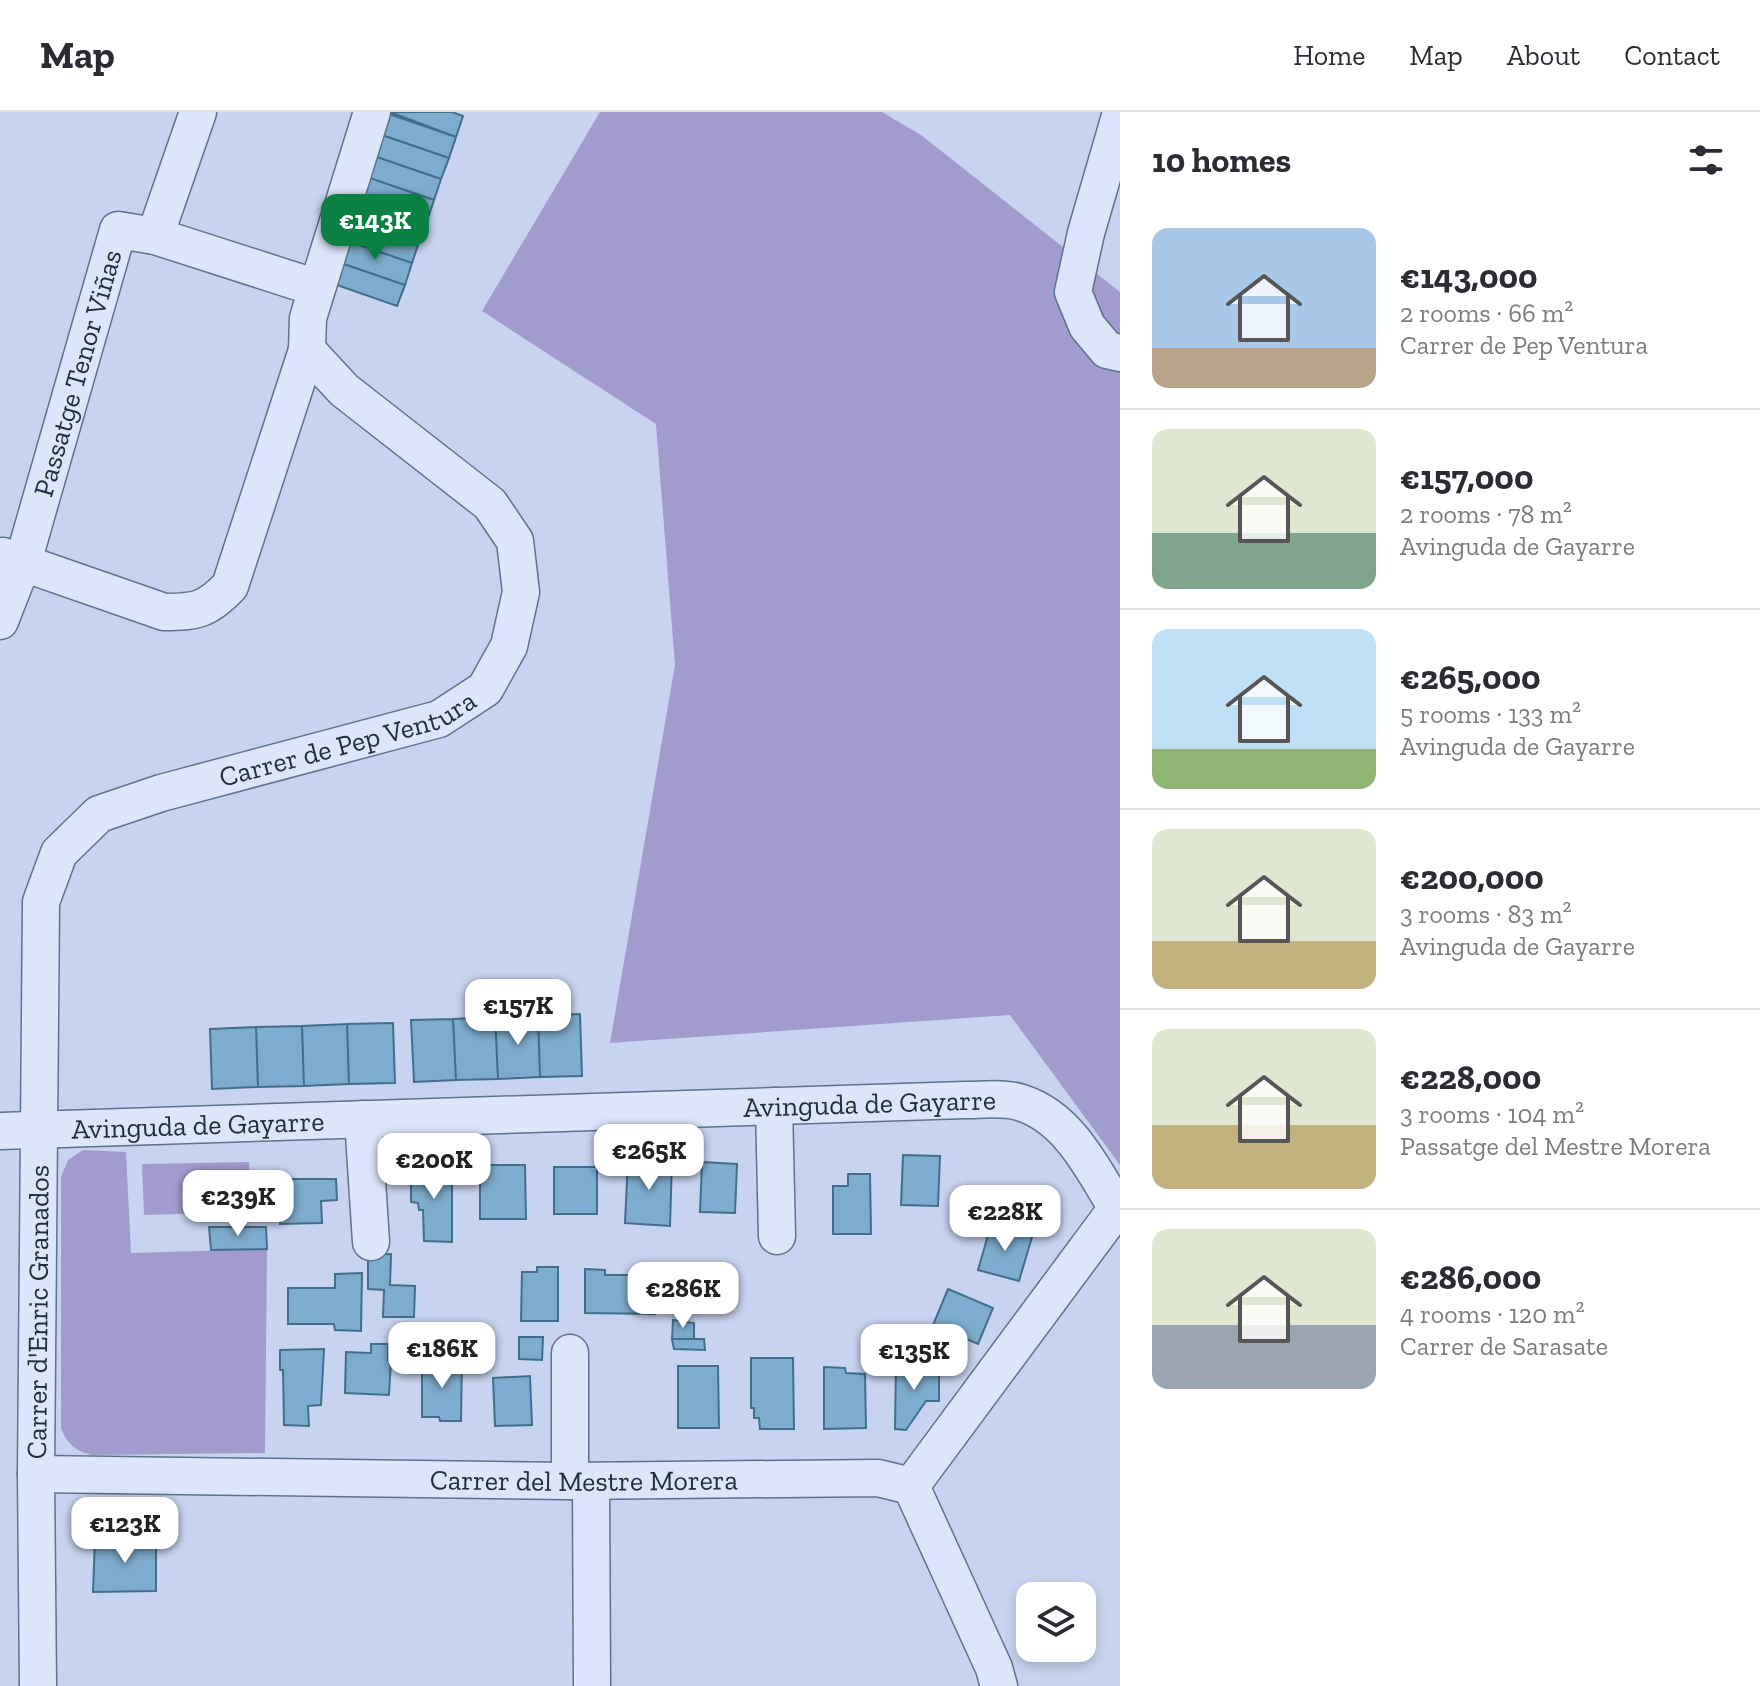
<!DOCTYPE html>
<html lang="en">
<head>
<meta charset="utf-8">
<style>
  :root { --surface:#fff; --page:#f7f7f7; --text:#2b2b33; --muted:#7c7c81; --line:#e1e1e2; --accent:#0b8043 }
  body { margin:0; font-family:"Zilla Slab",serif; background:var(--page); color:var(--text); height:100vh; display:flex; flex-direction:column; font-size:30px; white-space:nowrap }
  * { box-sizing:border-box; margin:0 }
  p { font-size:26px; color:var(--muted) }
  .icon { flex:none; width:44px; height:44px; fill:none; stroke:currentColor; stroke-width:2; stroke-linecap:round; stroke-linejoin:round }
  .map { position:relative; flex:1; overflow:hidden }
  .details { display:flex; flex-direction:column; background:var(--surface); width:640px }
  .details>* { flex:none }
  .fabs { position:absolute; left:1016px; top:1470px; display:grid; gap:16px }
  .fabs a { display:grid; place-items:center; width:80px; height:80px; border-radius:16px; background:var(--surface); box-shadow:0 4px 12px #0003; font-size:40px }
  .price { position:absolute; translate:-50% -68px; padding:0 18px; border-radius:16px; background:#fff; color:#222; font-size:26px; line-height:52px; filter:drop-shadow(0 2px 4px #0008) }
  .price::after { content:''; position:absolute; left:50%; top:48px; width:24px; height:18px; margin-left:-12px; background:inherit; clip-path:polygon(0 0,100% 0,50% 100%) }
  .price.active { background:var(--accent); color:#fff }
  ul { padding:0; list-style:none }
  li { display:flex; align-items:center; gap:24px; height:200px; padding:0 32px }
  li+li { border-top:2px solid var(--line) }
  li span { display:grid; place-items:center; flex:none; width:224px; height:160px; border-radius:16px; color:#555 }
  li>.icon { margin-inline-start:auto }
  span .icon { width:96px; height:96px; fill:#fffc; stroke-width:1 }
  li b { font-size:34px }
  h2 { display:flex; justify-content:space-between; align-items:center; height:96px; padding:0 32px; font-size:34px }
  header { display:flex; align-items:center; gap:48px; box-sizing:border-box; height:112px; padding:0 40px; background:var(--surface); border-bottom:2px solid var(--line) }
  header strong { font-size:38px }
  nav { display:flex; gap:44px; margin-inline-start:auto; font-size:28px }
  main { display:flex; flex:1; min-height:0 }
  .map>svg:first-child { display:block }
  .green { fill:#a29bce }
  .building { fill:#7eacce; stroke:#426e8c; stroke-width:2 }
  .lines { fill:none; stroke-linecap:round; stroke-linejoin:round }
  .street-casing { stroke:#5d728c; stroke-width:39 }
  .street { stroke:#dce5fa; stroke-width:36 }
  .labels { text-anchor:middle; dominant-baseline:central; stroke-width:8; stroke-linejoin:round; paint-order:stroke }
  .street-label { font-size:28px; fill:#202e3c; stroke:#d8e1f7 }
</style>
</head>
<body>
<header>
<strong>Map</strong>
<nav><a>Home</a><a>Map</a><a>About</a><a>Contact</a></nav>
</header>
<main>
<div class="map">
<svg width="1120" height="1574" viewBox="0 0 1120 1574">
  <rect width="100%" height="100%" fill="#c8d4ef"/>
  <path class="green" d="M600,0H882L921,23L1120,180V1053L1010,903L610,931L675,553L656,312L482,199Z
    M83,1038L126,1040L131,1141L267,1137L265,1341L92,1343C75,1339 67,1332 61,1316V1065L68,1048Z
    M249,1050L252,1100L144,1103L142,1052Z"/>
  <path class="building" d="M390,0H452L463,4L456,25Z
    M389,2L456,25L449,46L382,23Z
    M382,23L449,46L441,67L374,44Z
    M374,44L441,67L434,88L367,65Z
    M367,65L434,88L427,109L360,87Z
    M360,87L427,109L419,130L353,108Z
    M353,108L419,130L412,151L345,128Z
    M345,128L412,151L405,173L338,150Z
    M338,150L405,173L397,194L331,171Z
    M580,902L582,964L540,965L538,904Z
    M538,904L540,965L498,967L495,905Z
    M495,905L498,967L456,968L453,907Z
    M453,907L456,968L414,970L411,908Z
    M393,911L395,971L349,972L347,912Z
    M347,912L349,972L304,974L302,914Z
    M302,914L304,974L258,975L256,915Z
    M256,915L258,975L212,977L210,917Z
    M903,1043L940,1044L938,1094L901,1093Z
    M628,1046L672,1048L670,1114L625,1111Z
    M702,1050L737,1052L735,1101L700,1100Z
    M480,1053H525L526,1107H480Z
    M452,1055V1130L424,1129L423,1098H419L418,1091L411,1090V1056Z
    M554,1055H597V1102H554Z
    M848,1062H870L871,1122H833V1074H848Z
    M279,1067H336L337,1088L321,1089L322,1111L280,1112Z
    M991,1113L1032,1125L1019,1169L978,1158Z
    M209,1115H266L267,1137L211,1138Z
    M391,1142L390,1173L415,1174L414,1205H383L384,1178L368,1177V1143Z
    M537,1155H558V1209H521L522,1160H537Z
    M585,1157L605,1158V1163H655V1202L585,1201Z
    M362,1161L361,1219L335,1218L334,1212H288V1176H335V1162Z
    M948,1177L993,1196L978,1232L933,1213Z
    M673,1208L694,1211V1227H672Z
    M519,1225H543L542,1248L519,1247Z
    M672,1227H704L705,1238L674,1237Z
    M371,1232H388V1248H391L389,1283L345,1281L346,1240L371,1241Z
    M324,1237L321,1293L308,1294L309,1314L284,1313L283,1258H280V1238Z
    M751,1246H793L794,1317H760L759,1306H754V1296H751Z
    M441,1247H462L461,1309H440L439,1305H422V1251H440Z
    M896,1253L939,1254V1289H926L906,1318L895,1317Z
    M678,1254H718L719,1316H678Z
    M824,1255L845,1256L846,1261L865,1262L866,1316L824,1317Z
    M530,1264L532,1313L495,1314L493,1266Z
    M95,1425L156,1426V1479L93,1480Z"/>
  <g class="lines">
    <g class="street-casing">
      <g id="street">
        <path d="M1120,4L1086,121L1073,180L1087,214L1107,238L1120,241"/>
        <path d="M155,124L198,0"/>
        <path d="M3,444L164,500C197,500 207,498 230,474L307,238"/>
        <path id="s1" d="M0,509L23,450L118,118L155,124L317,176"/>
        <path d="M774,994L777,1124"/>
        <path d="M363,1007L371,1130"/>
        <path id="s2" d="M0,1019L965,988C982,988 1006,985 1022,991C1071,1007 1094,1060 1120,1101"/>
        <path id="s3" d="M36,1362L570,1369L878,1366L911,1374"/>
        <path d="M570,1369V1241"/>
        <path d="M591,1369L592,1574"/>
        <path d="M911,1374L1117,1096"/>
        <path d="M911,1374L994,1556L999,1574"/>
        <path id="s4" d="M38,1574L36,1362L41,790L59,741L99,702L161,681L439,607L485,577L509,534L521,480L515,429L490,392L344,278L307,238L308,206L372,0"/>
      </g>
    </g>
    <use href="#street" class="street"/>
  </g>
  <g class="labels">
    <g class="street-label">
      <text stroke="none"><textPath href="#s1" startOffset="260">Passatge Tenor Viñas</textPath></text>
      <text stroke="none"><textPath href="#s4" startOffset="1152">Carrer de Pep Ventura</textPath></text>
      <text stroke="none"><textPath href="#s2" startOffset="870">Avinguda de Gayarre</textPath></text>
      <text stroke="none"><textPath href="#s2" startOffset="198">Avinguda de Gayarre</textPath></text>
      <text stroke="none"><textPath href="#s4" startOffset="374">Carrer d'Enric Granados</textPath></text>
      <text stroke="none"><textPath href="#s3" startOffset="548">Carrer del Mestre Morera</textPath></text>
    </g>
  </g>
</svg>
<div class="fabs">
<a><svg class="icon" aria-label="layers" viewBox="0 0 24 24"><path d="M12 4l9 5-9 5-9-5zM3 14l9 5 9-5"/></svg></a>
</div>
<b class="price active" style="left:375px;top:150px">€143K</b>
<b class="price" style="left:518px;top:935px">€157K</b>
<b class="price" style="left:649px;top:1080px">€265K</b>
<b class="price" style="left:434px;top:1089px">€200K</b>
<b class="price" style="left:238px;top:1126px">€239K</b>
<b class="price" style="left:1005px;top:1141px">€228K</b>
<b class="price" style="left:683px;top:1218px">€286K</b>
<b class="price" style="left:442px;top:1278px">€186K</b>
<b class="price" style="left:914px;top:1280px">€135K</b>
<b class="price" style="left:125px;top:1453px">€123K</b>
</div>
<section class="details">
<h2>10 homes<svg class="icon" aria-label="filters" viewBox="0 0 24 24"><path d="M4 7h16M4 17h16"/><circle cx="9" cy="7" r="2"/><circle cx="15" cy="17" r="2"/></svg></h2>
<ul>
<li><span style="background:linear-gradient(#a9c7e8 75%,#b9a48a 0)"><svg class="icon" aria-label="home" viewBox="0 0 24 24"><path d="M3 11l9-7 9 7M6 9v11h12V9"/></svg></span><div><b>€143,000</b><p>2 rooms · 66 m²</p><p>Carrer de Pep Ventura</p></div></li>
<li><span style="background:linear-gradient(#dfe7d0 65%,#7fa58c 0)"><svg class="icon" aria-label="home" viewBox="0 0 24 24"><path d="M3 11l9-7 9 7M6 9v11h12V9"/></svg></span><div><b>€157,000</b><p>2 rooms · 78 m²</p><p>Avinguda de Gayarre</p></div></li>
<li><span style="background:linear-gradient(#bfe0f5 75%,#8fb573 0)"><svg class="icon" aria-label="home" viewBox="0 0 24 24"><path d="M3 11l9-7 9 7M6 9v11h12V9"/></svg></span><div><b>€265,000</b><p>5 rooms · 133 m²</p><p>Avinguda de Gayarre</p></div></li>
<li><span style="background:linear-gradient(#dfe7d0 70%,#c2b280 0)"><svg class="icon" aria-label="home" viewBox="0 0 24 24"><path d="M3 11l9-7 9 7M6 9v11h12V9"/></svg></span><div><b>€200,000</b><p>3 rooms · 83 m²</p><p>Avinguda de Gayarre</p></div></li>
<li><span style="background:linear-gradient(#dfe7d0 60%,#c2b280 0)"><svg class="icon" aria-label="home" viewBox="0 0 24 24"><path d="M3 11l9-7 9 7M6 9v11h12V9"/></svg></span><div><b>€228,000</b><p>3 rooms · 104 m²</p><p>Passatge del Mestre Morera</p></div></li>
<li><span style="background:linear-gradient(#dfe7d0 60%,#9aa5b1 0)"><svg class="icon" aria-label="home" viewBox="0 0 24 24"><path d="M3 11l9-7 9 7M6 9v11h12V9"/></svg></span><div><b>€286,000</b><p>4 rooms · 120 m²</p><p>Carrer de Sarasate</p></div></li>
</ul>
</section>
</main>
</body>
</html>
